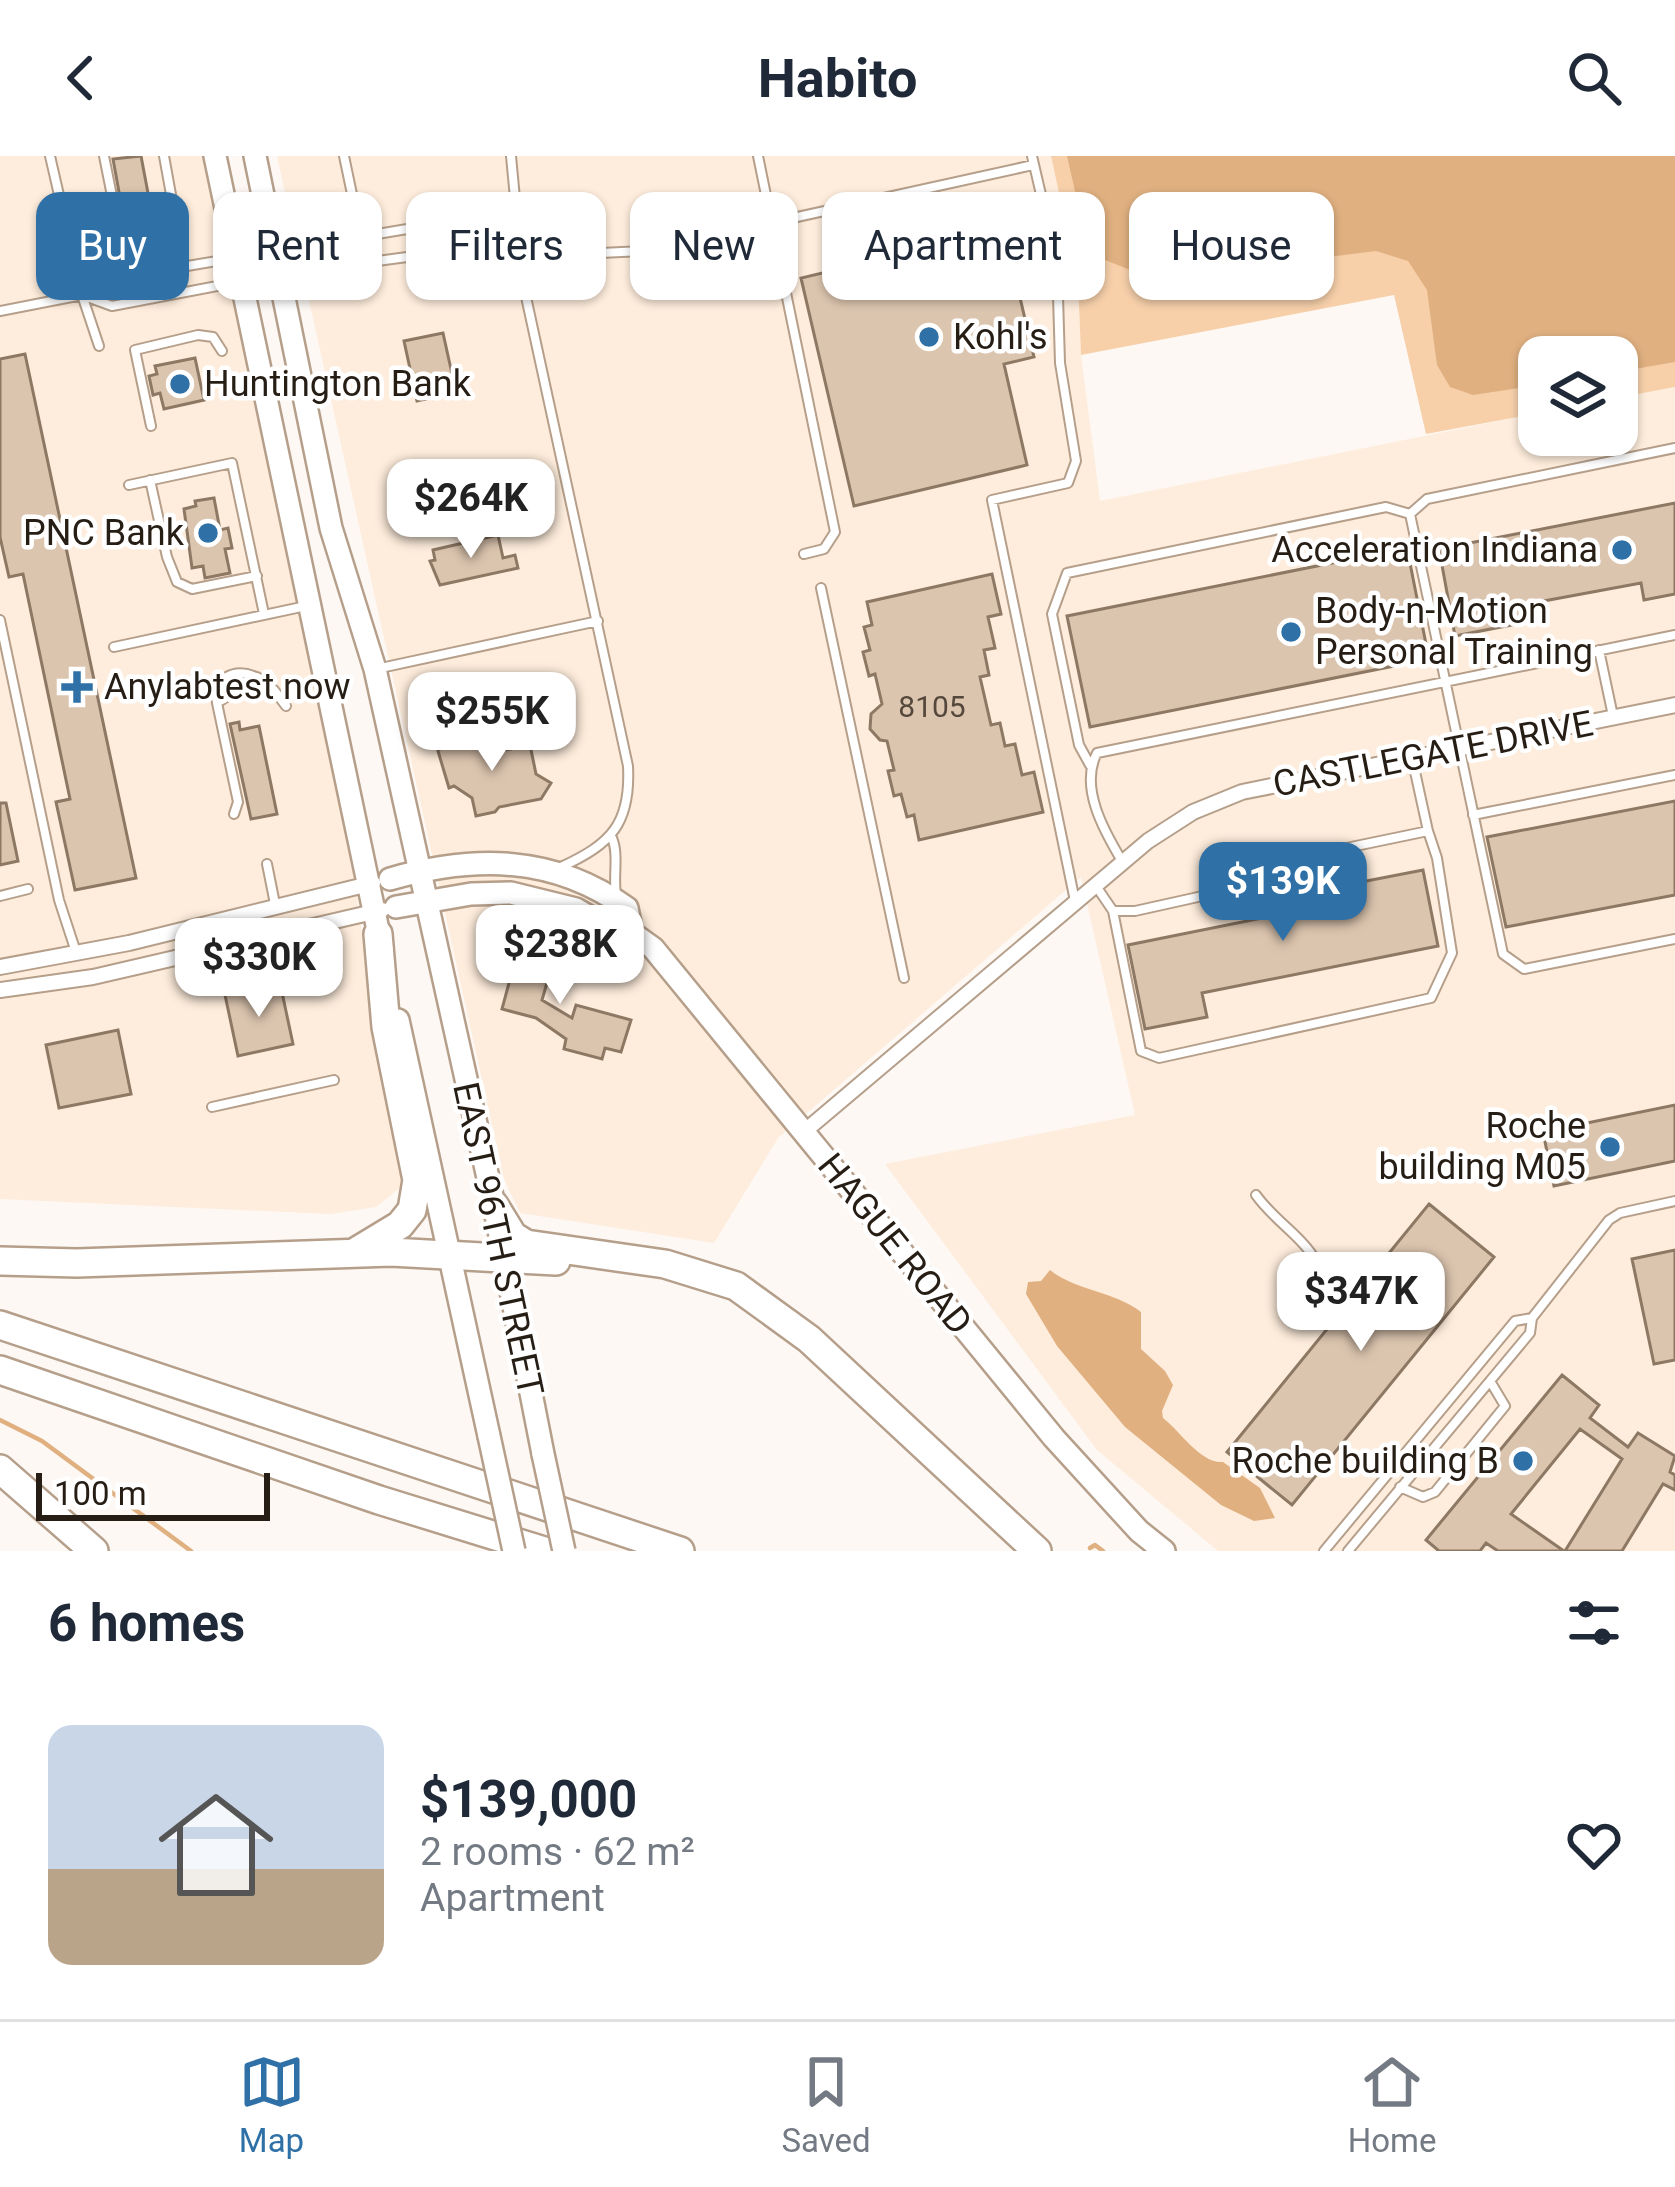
<!DOCTYPE html>
<html lang="en">
<head>
<meta charset="utf-8">
<style>
  :root { --surface:#fff; --page:#f6f6f7; --text:#1f2937; --muted:#747a83; --line:#e0e1e3; --accent:#2f71a7 }
  body { margin:0; font-family:Roboto,sans-serif; background:var(--page); color:var(--text); height:100vh; display:flex; flex-direction:column; font-size:45px; white-space:nowrap }
  * { box-sizing:border-box; margin:0 }
  p { font-size:39px; color:var(--muted) }
  .icon { flex:none; width:66px; height:66px; fill:none; stroke:currentColor; stroke-width:2; stroke-linecap:round; stroke-linejoin:round }
  .map { position:relative; height:1395px; overflow:hidden }
  .drawer { display:flex; flex-direction:column; background:var(--surface); flex:1 }
  .drawer>* { flex:none }
  .top-card { position:absolute; left:36px; top:36px; width:1605px; height:108px; display:flex; gap:24px }
  .tools { position:absolute; left:1518px; top:180px; display:grid; gap:24px }
  .tools a { display:grid; place-items:center; width:120px; height:120px; border-radius:24px; background:var(--surface); box-shadow:0 3px 9px #0004; font-size:60px }
  .scale { position:absolute; left:36px; bottom:30px; width:234px; box-sizing:border-box; padding-left:12px; border:6px solid #261d15; border-top:0; font-size:33px; line-height:42px; white-space:nowrap; color:#261d15; -webkit-text-stroke:9px #fff; paint-order:stroke }
  .price { position:absolute; translate:-50% -102px; padding:0 27px; border-radius:24px; background:#fff; color:#222; font-size:39px; line-height:78px; filter:drop-shadow(0 3px 6px #0008) }
  .price::after { content:''; position:absolute; left:50%; top:72px; width:36px; height:27px; margin-left:-18px; background:inherit; clip-path:polygon(0 0,100% 0,50% 100%) }
  .price.selected { background:var(--accent); color:#fff }
  ul { padding:0; list-style:none }
  li { display:flex; align-items:center; gap:36px; height:300px; padding:0 48px }
  li+li { border-top:3px solid var(--line) }
  li span { display:grid; place-items:center; flex:none; width:336px; height:240px; border-radius:24px; color:#555 }
  li>.icon { margin-inline-start:auto }
  span .icon { width:144px; height:144px; fill:#fffc; stroke-width:1 }
  li b { font-size:51px }
  h2 { display:flex; justify-content:space-between; align-items:center; height:144px; padding:0 48px; font-size:51px }
  .pill { padding:0 42px; border-radius:24px; background:var(--surface); box-shadow:0 3px 9px #0004; font-size:42px; line-height:108px }
  .pill.selected { background:var(--accent); color:#fff }
  header { display:flex; justify-content:space-between; align-items:center; height:156px; padding:0 48px; background:var(--surface); font-size:54px; font-weight:700 }
  .dock { display:flex; justify-content:space-around; align-items:center; height:168px; border-top:3px solid var(--line); background:var(--surface); font-size:33px; color:var(--muted) }
  .dock a { display:grid; justify-items:center; gap:6px }
  .dock .selected { color:var(--accent) }
  .map>svg:first-child { display:block }
  .built { fill:#feeddc }
  .green { fill:#f7d0aa }
  .water { fill:#e0b080 }
  .lines { fill:none; stroke-linecap:round; stroke-linejoin:round }
  .stream { stroke:#e0b080; stroke-width:4.5 }
  .building { fill:#dcc5af; stroke:#8d7864; stroke-width:3 }
  .lane-casing { stroke:#b59f8a; stroke-width:12 }
  .street-casing { stroke:#b59f8a; stroke-width:18 }
  .secondary-casing { stroke:#b59f8a; stroke-width:26 }
  .primary-casing { stroke:#b59f8a; stroke-width:26 }
  .highway-casing { stroke:#b59f8a; stroke-width:32 }
  .lane { stroke:#fff; stroke-width:8 }
  .street { stroke:#fff; stroke-width:14 }
  .secondary { stroke:#fff; stroke-width:21 }
  .primary { stroke:#fff; stroke-width:21 }
  .highway { stroke:#fff; stroke-width:27 }
  .primary-bridge-casing { stroke:#b59f8a; stroke-width:26; stroke-linecap:butt }
  .primary-bridge { stroke:#fff; stroke-width:21 }
  .poi-dot { fill:#2f71a7; stroke:#fff; stroke-width:4.5 }
  .labels { text-anchor:middle; dominant-baseline:central; stroke-width:9; stroke-linejoin:round; paint-order:stroke }
  .number-label { font-size:30px; fill:#54473c }
  .poi-label { font-size:36px; fill:#261d15; stroke:#fff; text-anchor:start }
  .street-label { font-size:36px; fill:#261d15; stroke:#fff }
</style>
</head>
<body>
<header><svg class="icon" aria-label="back" viewBox="0 0 24 24"><path d="M15 5l-7 7 7 7"/></svg>Habito<svg class="icon" aria-label="search" viewBox="0 0 24 24"><circle cx="10" cy="10" r="6"/><path d="M15 15l6 6"/></svg></header>
<div class="map">
<svg width="1675" height="1395" viewBox="0 0 1675 1395">
  <rect width="100%" height="100%" fill="#fdf8f4"/>
  <path class="built" d="M0,0H204L351,696L381,920L401,1000L402,1030L376,1051L330,1058L0,1043Z
    M277,0H1051L1078,125L1081,199L1100,345L1539,257V279H1617V242L1675,231V1395H1218L1097,1294L885,1008L1135,959L1081,721L778,982L714,1087L520,1057L504,1023Z"/>
  <path class="green" d="M1051,0H1675V231L1617,242V201H1539V257L1426,278L1394,139L1081,199L1078,125Z"/>
  <path class="water" d="M1067,0H1675V206L1617,216V201H1539V229L1473,239L1450,231L1437,209L1427,134L1408,105L1376,95L1153,123L1105,104L1087,88Z
    M1050,1114C1076,1135 1114,1135 1141,1156V1193L1165,1215L1173,1229L1162,1255L1163,1262C1181,1276 1201,1308 1223,1306L1260,1332L1275,1362L1254,1365L1221,1349L1125,1271L1057,1190L1026,1138L1028,1126L1041,1125Z"/>
  <g class="lines">
    <path class="stream" d="M0,1264L42,1285L191,1395
      M1090,1392L1095,1389L1103,1395"/>
  </g>
  <path class="building" d="M141,0L151,53L123,58L113,3Z
    M1004,74L1034,201L1004,208L1027,309L854,350L801,122Z
    M443,177L456,236L417,245L404,185Z
    M25,198L136,722L75,734L56,646L70,643L23,418L9,421L0,381V203Z
    M195,202L204,244L164,253L160,237L153,239L149,220L157,218L155,210Z
    M214,342L220,374L228,372L232,392L225,393L230,417L205,422L203,410L192,412L184,353L196,350L195,345Z
    M1675,347V438L1644,444L1641,427L1533,447L1537,464L1455,480L1439,393Z
    M498,379L503,402L515,399L518,412L440,429L430,405L435,404L433,394Z
    M1407,392L1429,503L1090,571L1067,460Z
    M992,418L1001,458L988,461L995,492L984,494L989,519L980,521L991,569L1000,567L1005,590L1015,588L1022,619L1034,616L1043,656L919,684L914,659L907,661L901,638L894,640L888,615L894,614L887,585L880,584L870,573L871,558L882,548L875,518L869,520L863,496L870,494L864,471L872,469L867,446Z
    M239,566L240,574L259,570L277,658L251,663L230,568Z
    M479,581L500,595L530,589L536,618L551,627L541,643L499,651L495,656L476,660L472,642L454,630L449,632L438,595L445,586Z
    M1675,645V739L1506,771L1487,681Z
    M0,647H6L18,705L0,709Z
    M1423,714L1438,790L1202,837L1207,861L1145,873L1128,789L1287,757L1284,741Z
    M520,786L556,796L542,844L572,862L576,849L631,864L621,896L605,892L602,903L564,893L566,883L536,862L502,853Z
    M280,827L293,888L238,900L225,839Z
    M118,874L131,938L59,952L46,889Z
    M1675,949V1005L1554,1030L1543,976Z
    M1429,1048L1494,1101L1292,1349L1227,1296Z
    M1675,1094V1204L1654,1208L1632,1103Z
    M1562,1219L1599,1249L1590,1262L1628,1291L1638,1277L1675,1300L1670,1316L1675,1319V1334L1663,1328L1622,1395H1565L1622,1303L1580,1273L1511,1358L1564,1395H1498L1486,1387L1480,1395H1439L1426,1384Z"/>
  <g class="lines">
    <g class="lane-casing">
      <path id="lane" d="M50,0L82,139L99,190
        M104,0L114,50L106,92
        M344,0L361,81
        M511,0L523,127L628,610C631,668 611,688 561,711
        M758,0L835,376L824,393L804,398
        M1032,0L1057,107L1060,207L1076,305L1068,327L992,344L1075,745
        M72,98L178,77L164,0
        M82,139L112,150L280,118L437,97L490,98L505,90L579,98L643,95L1033,9
        M0,155L82,139L104,124L419,71L492,75L505,90
        M151,270L135,194L198,179L213,181L222,195
        M1675,292L1427,343L1410,358L1503,798L1524,813L1675,783
        M150,324L167,401L177,426L192,433L257,420
        M129,329L232,307L264,458
        M821,432L904,822
        M0,464L59,744L76,796
        M114,491L306,450
        M1599,494L1613,560
        M376,513L598,465
        M217,546L214,533C225,518 238,513 256,521
        M1412,602L1428,675
        M1090,609L1079,589L1052,458L1067,417L1386,351L1410,358
        M234,658L238,646L217,547L257,521L274,534L286,550
        M1473,659L1675,619
        M612,682C619,698 613,720 616,739
        M1122,705C1104,675 1079,631 1097,597L1675,479
        M267,708L276,753
        M1096,730L1113,755H1135L1252,729L1298,702L1428,675L1437,702L1452,797L1431,842L1159,902L1141,895L1113,755
        M0,740L28,733
        M280,779L289,816
        M212,951L334,924
        M1256,1039C1282,1075 1316,1084 1326,1133
        M1400,1331L1423,1341L1435,1336L1505,1250L1490,1225
        M1324,1395L1515,1165L1532,1162
        M1348,1395L1530,1177L1532,1162L1609,1064L1620,1057L1675,1045"/>
    </g>
    <g class="street-casing">
      <path id="street" d="M0,811L129,787L373,727
        M0,834L93,821L382,754
        M805,975L1148,685L1193,656L1242,636L1675,549"/>
    </g>
    <g class="secondary-casing">
      <path id="secondary" d="M390,723C474,699 554,699 627,752L632,777
        M396,751L471,738L511,737L576,753L614,775L632,777L653,792L1054,1282L1139,1375L1164,1395"/>
    </g>
    <g class="primary-casing">
      <path id="primary" d="M215,0L382,793
        M255,0L331,372L375,513L494,1049L543,1298
        M398,864L489,1280"/>
    </g>
    <g class="highway-casing">
      <path id="highway" d="M494,1049L513,1080L526,1088L665,1108L736,1130L809,1183L1037,1395
        M357,1095L400,1069L412,1054L417,1024L386,871L378,778
        M0,1105L77,1107L391,1096L556,1105
        M0,1169L680,1395
        M0,1214L379,1344L544,1395
        M0,1313L94,1395"/>
    </g>
    <use href="#lane" class="lane"/>
    <use href="#street" class="street"/>
    <use href="#secondary" class="secondary"/>
    <use href="#primary" class="primary"/>
    <use href="#highway" class="highway"/>
    <g class="primary-bridge-casing">
      <path id="primary-bridge" d="M489,1280L514,1395
        M543,1298L564,1395"/>
    </g>
    <use href="#primary-bridge" class="primary-bridge"/>
  </g>
  <g class="poi-dot">
    <circle cx="929" cy="181" r="12"/>
    <circle cx="180" cy="228" r="12"/>
    <circle cx="208" cy="377" r="12"/>
    <circle cx="1622" cy="394" r="12"/>
    <circle cx="1291" cy="476" r="12"/>
    <path d="M71 513h12v12h12v12h-12v12h-12v-12h-12v-12h12z"/>
    <circle cx="1610" cy="991" r="12"/>
    <circle cx="1523" cy="1305" r="12"/>
  </g>
  <g class="labels">
    <g class="number-label">
      <text x="932" y="550">8105</text>
    </g>
    <g class="poi-label">
      <text x="953" y="181">Kohl's</text>
      <text x="204" y="228">Huntington Bank</text>
      <text x="184" y="377" text-anchor="end">PNC Bank</text>
      <text x="1598" y="394" text-anchor="end">Acceleration Indiana</text>
      <text x="1315" y="455">Body-n-Motion<tspan x="1315" dy="41">Personal Training</tspan></text>
      <text x="104" y="531">Anylabtest now</text>
      <text x="1586" y="970" text-anchor="end">Roche<tspan x="1586" dy="41">building M05</tspan></text>
      <text x="1499" y="1305" text-anchor="end">Roche building B</text>
    </g>
    <g class="street-label">
      <text transform="translate(1433 598) rotate(-11)">CASTLEGATE DRIVE</text>
      <text transform="translate(498 1083) rotate(78)">EAST 96TH STREET</text>
      <text transform="translate(895 1088) rotate(51)">HAGUE ROAD</text>
    </g>
  </g>
</svg>
<div class="tools">
<a><svg class="icon" aria-label="layers" viewBox="0 0 24 24"><path d="M12 4l9 5-9 5-9-5zM3 14l9 5 9-5"/></svg></a>
</div>
<div class="scale">100 m</div>
<b class="price" style="left:471px;top:405px">$264K</b>
<b class="price" style="left:492px;top:618px">$255K</b>
<b class="price selected" style="left:1283px;top:788px">$139K</b>
<b class="price" style="left:560px;top:851px">$238K</b>
<b class="price" style="left:259px;top:864px">$330K</b>
<b class="price" style="left:1361px;top:1198px">$347K</b>
<div class="top-card">
<a class="pill selected">Buy</a>
<a class="pill">Rent</a>
<a class="pill">Filters</a>
<a class="pill">New</a>
<a class="pill">Apartment</a>
<a class="pill">House</a>
</div>
</div>
<section class="drawer">
<h2>6 homes<svg class="icon" aria-label="filters" viewBox="0 0 24 24"><path d="M4 7h16M4 17h16"/><circle cx="9" cy="7" r="2"/><circle cx="15" cy="17" r="2"/></svg></h2>
<ul>
<li><span style="background:linear-gradient(#c9d6e8 60%,#b9a48a 0)"><svg class="icon" aria-label="home" viewBox="0 0 24 24"><path d="M3 11l9-7 9 7M6 9v11h12V9"/></svg></span><div><b>$139,000</b><p>2 rooms · 62 m²</p><p>Apartment</p></div><svg class="icon" aria-label="heart" viewBox="0 0 24 24"><path d="M12 20l-8-8c-3-5 5-10 8-4 3-6 11-1 8 4z"/></svg></li>
</ul>
</section>
<nav class="dock">
<a class="selected"><svg class="icon" aria-label="map" viewBox="0 0 24 24"><path d="M3 6l6-2 6 2 6-2v14l-6 2-6-2-6 2zM9 4v14M15 6v14"/></svg>Map</a>
<a><svg class="icon" aria-label="saved" viewBox="0 0 24 24"><path d="M7 4h10v16l-5-4-5 4z"/></svg>Saved</a>
<a><svg class="icon" aria-label="home" viewBox="0 0 24 24"><path d="M3 11l9-7 9 7M6 9v11h12V9"/></svg>Home</a>
</nav>
</body>
</html>
